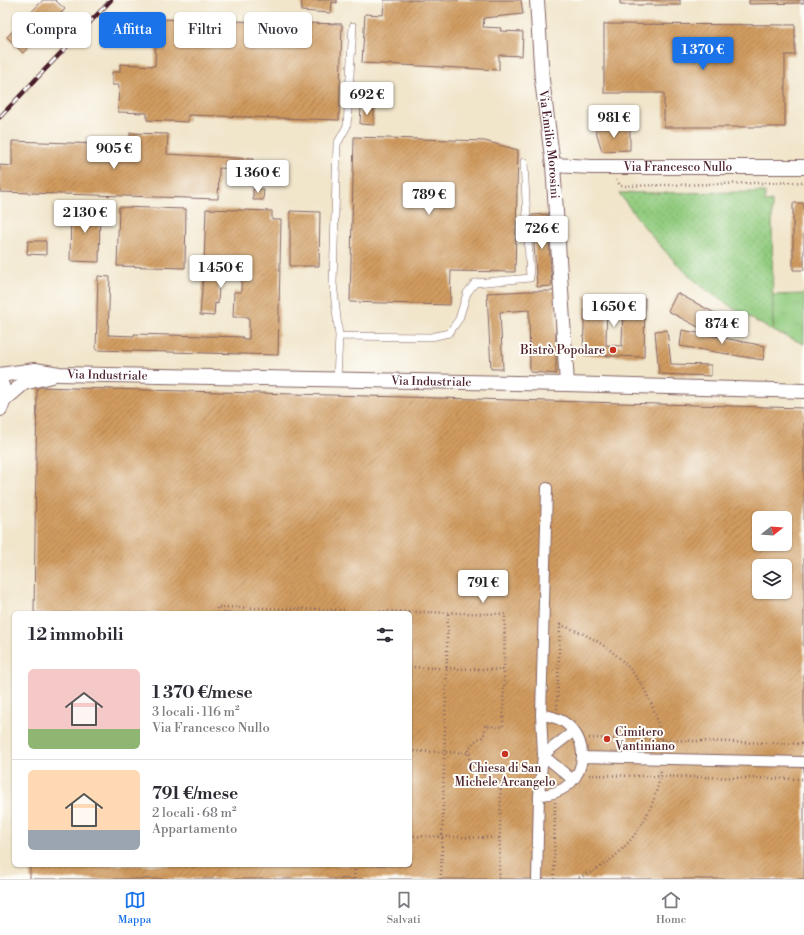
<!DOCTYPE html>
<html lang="it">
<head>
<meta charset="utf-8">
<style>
  :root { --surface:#fff; --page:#f2f2f3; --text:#2b2b33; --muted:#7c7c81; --line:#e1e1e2; --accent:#1a73e8 }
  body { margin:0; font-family:"Libre Bodoni",serif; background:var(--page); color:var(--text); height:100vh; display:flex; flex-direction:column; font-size:15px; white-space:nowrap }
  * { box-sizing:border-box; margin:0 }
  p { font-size:13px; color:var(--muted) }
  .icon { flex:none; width:22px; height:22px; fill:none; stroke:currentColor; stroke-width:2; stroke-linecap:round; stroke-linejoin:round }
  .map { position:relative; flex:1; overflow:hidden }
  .panel { position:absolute; left:12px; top:611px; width:400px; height:256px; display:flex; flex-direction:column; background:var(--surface); border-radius:6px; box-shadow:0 1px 3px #0004 }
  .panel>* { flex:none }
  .top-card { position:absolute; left:12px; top:12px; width:400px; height:36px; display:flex; gap:8px }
  .needle { width:26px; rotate:73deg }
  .controls { position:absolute; left:752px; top:511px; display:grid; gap:8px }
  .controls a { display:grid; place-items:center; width:40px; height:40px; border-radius:6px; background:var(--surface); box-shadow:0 1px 3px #0004; font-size:20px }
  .price { position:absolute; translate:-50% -34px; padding:0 9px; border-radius:4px; background:#fff; color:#222; font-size:13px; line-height:26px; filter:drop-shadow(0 1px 2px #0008) }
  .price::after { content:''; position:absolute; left:50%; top:24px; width:12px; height:9px; margin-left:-6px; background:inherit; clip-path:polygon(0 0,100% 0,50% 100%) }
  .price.current { background:var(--accent); color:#fff }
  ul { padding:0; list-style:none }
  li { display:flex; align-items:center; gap:12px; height:100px; padding:0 16px }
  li+li { border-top:1px solid var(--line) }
  li span { display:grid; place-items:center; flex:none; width:112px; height:80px; border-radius:6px; color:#555 }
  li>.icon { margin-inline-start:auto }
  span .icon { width:48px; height:48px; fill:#fffc; stroke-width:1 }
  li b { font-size:17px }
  h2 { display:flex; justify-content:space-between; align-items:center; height:48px; padding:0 16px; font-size:17px }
  .tag { padding:0 14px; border-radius:6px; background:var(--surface); box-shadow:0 1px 3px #0004; font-size:14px; line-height:36px }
  .tag.current { background:var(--accent); color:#fff }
  .tab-bar { display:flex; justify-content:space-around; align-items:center; height:56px; border-top:1px solid var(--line); background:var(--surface); font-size:11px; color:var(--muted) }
  .tab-bar a { display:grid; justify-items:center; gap:2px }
  .tab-bar .current { color:var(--accent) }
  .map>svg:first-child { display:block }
  .grass { fill:url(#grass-tufts); stroke:#6e7655 }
  .garden { fill:url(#garden-dots); stroke:#6e7655 }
  .building { fill:url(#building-hatch); fill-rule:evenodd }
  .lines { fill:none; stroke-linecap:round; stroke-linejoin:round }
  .service-casing { stroke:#846463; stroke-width:8 }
  .pedestrian-casing { stroke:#846463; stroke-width:12 }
  .minor-casing { stroke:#846463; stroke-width:16 }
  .path { stroke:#846463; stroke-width:2.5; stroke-dasharray:1 3; stroke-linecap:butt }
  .service { stroke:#fff; stroke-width:7 }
  .pedestrian { stroke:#fff; stroke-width:10 }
  .minor { stroke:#fff; stroke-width:14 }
  .rail-casing { stroke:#4a1f2b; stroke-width:4.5 }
  .rail { stroke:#fdfcf7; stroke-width:3; stroke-dasharray:9; stroke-linecap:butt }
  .poi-dot { fill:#c8321e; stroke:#fdfcf7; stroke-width:1.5 }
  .labels { text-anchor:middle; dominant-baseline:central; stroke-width:4; stroke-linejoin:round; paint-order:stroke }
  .street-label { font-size:12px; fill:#4a1f2b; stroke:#fdfcf7 }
  .poi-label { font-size:12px; fill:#4a1f2b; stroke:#fdfcf7; text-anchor:end }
</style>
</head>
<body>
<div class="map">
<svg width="804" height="879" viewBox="0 0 804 879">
  <defs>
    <pattern id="grass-tufts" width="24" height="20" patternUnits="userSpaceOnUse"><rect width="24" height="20" fill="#92cc7f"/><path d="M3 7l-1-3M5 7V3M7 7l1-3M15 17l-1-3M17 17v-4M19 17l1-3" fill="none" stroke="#7faf6e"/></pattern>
    <pattern id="garden-dots" width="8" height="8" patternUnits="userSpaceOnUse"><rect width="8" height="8" fill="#92cc7f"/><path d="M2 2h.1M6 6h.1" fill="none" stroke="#7faf6e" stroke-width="1.8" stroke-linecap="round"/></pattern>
    <pattern id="building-hatch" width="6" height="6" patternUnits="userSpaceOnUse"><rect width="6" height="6" fill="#d09b5f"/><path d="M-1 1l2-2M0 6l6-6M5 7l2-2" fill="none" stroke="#ab7e4f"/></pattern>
  </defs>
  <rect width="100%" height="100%" fill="#fdfcf7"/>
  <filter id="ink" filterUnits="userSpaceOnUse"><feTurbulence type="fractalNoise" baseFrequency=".025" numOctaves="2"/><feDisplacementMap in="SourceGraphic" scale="8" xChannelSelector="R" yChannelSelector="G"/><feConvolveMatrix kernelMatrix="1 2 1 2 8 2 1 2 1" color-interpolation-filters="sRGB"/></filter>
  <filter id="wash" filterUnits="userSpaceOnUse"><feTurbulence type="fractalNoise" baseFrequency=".012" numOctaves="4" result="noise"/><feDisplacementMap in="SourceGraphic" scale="16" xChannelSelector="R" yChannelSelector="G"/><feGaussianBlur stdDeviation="0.9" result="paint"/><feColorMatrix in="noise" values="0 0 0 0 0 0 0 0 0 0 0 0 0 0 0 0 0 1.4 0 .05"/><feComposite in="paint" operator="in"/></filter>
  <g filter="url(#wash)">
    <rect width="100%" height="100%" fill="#f1e5ca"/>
    <path class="grass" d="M804,294V344L773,331L772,295Z"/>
    <path class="garden" d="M765,192V202L772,201L773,331C745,315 717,300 693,279C665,254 641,224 619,193Z"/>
    <g id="blocks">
      <path class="building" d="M43,0H55L65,9L23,53L7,37Z
        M302,0H337V3L332,2L331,13L301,11Z
        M384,0H521L523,14L484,18L483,27L501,28L500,31L523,32L522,56L499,55V70L362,63L365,14L383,15Z
        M620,0H680V5H620Z
        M749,0H804V3L749,4Z
        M156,19L342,24L339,120L188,115V122L147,120V113L118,112L119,85H112V72H120V64L155,66Z
        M604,24L795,25V55H785V127H664V93H604Z
        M361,106L374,107V125L360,124Z
        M595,128H630V150L602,151Z
        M130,133L168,134L167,154L253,159L252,170L219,168L218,199L0,192V165L12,166V141L130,145Z
        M354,137L485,141L518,150L515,272L451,271L450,305L350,302Z
        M253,189H264L263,200H253Z
        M793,203H804V270H793Z
        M71,205L100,206L99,262L70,261Z
        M119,207L186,209L185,268L117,266Z
        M206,209L272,211V220H281L278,355L96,350L98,276L110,277L108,335L134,336V334L243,337V339H249V317H233L234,292H241L242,265H220L218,304L215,303L214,316L200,315L204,264Z
        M290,211L320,212L319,266H290Z
        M547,214L552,286L537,287L532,215Z
        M28,241H46V255L27,254Z
        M528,291H556V374L530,372L529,310L500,312L503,369H491L487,293Z
        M677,293L726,319L717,337L668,311Z
        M585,296L607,297L606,345L622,346L623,297L645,298L644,357L583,355Z
        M667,330L671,364L711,365V376L659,374L655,331Z
        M682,330L765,346L763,360L680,346Z
        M37,387L804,408V879H30V865H410V613H34ZM759,518H785V544H759ZM759,566H785V592H759Z"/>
    </g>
  </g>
  <g filter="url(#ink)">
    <use href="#blocks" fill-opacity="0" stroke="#846463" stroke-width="1"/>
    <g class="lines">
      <g class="service-casing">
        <path id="service" d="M339,336L431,337L449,333L459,319L467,293L475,283L530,278L524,162
          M337,379L339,336L333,283L337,144L347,126L353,26"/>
      </g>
      <g class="pedestrian-casing">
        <path id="pedestrian" d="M582,757L804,762
          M573,780L543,755L574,731
          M539,795C595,794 597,719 541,715
          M537,879L539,795L543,755L541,715L547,488"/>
      </g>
      <g class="minor-casing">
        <g id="minor">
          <path id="s1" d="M537,0L542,80L553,165L567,384"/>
          <path id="s2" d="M553,165L592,167H804"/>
          <path id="s3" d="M0,375L35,370L59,374L567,384L804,391"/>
          <path d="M0,381C5,391 5,400 0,409"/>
          <path d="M4,400L24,383L51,376"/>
        </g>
      </g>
      <path class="path" d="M616,180L621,186L804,182
        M217,613V607L344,610V613
        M377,613L378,611L505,614L503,727L485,726L484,737C463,742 464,766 484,771V781H501L499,879
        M410,667L504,670
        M557,709L560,625C619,643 656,686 662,748
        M589,738L804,744
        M410,751L472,753
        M589,775L804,779
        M410,836L500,838
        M354,879L355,865
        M441,879L448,612
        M554,879L555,802
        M575,879C622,863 655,818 661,769"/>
      <use href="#service" class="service"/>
      <use href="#pedestrian" class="pedestrian"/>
      <use href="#minor" class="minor"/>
      <g class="rail-casing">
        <path id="rail" d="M0,117L111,0"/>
      </g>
      <use href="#rail" class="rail"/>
    </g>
  </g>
  <g class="poi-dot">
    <circle cx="613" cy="350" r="4"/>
    <circle cx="607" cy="739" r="4"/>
    <circle cx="505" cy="754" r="4"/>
  </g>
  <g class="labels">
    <g class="street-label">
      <text stroke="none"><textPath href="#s1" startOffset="145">Via Emilio Morosini</textPath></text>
      <text stroke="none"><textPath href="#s2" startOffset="125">Via Francesco Nullo</textPath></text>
      <text stroke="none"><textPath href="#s3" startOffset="108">Via Industriale</textPath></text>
      <text stroke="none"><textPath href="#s3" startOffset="432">Via Industriale</textPath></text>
    </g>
    <g class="poi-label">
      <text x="605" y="350">Bistrò Popolare</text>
      <text x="615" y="732" text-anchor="start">Cimitero<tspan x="615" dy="14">Vantiniano</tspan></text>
      <text x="505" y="768" text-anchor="middle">Chiesa di San<tspan x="505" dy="14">Michele Arcangelo</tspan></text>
    </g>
  </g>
</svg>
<div class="controls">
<a><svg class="needle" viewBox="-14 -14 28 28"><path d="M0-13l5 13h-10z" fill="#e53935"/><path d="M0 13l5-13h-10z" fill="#7c7c81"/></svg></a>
<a><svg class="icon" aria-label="layers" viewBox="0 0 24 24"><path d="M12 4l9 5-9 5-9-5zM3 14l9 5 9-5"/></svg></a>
</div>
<b class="price current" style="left:703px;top:71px">1 370 €</b>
<b class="price" style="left:367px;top:116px">692 €</b>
<b class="price" style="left:614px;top:139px">981 €</b>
<b class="price" style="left:114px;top:170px">905 €</b>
<b class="price" style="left:258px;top:194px">1 360 €</b>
<b class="price" style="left:429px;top:216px">789 €</b>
<b class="price" style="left:85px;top:234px">2 130 €</b>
<b class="price" style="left:542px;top:250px">726 €</b>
<b class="price" style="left:221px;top:289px">1 450 €</b>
<b class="price" style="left:614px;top:328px">1 650 €</b>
<b class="price" style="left:722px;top:345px">874 €</b>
<b class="price" style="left:483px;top:604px">791 €</b>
<div class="top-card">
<a class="tag">Compra</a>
<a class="tag current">Affitta</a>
<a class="tag">Filtri</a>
<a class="tag">Nuovo</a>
</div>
<section class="panel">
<h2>12 immobili<svg class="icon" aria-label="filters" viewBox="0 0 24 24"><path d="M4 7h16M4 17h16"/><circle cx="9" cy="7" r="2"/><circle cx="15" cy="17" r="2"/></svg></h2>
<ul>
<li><span style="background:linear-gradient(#f6c9c9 75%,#8fb573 0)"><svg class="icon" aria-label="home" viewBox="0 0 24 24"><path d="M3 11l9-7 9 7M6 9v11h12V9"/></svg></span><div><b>1 370 €/mese</b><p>3 locali · 116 m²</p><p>Via Francesco Nullo</p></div></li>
<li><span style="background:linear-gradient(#ffd9b3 75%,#9aa5b1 0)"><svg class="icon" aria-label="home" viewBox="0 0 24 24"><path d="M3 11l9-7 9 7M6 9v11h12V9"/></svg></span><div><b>791 €/mese</b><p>2 locali · 68 m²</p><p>Appartamento</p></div></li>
</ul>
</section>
</div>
<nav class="tab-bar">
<a class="current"><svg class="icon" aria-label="map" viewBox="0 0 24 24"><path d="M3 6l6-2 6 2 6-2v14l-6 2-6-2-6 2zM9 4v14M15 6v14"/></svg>Mappa</a>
<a><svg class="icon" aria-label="saved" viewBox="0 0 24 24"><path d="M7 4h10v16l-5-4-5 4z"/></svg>Salvati</a>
<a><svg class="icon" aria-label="home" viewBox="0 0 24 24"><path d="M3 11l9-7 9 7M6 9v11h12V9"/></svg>Home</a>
</nav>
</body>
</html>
